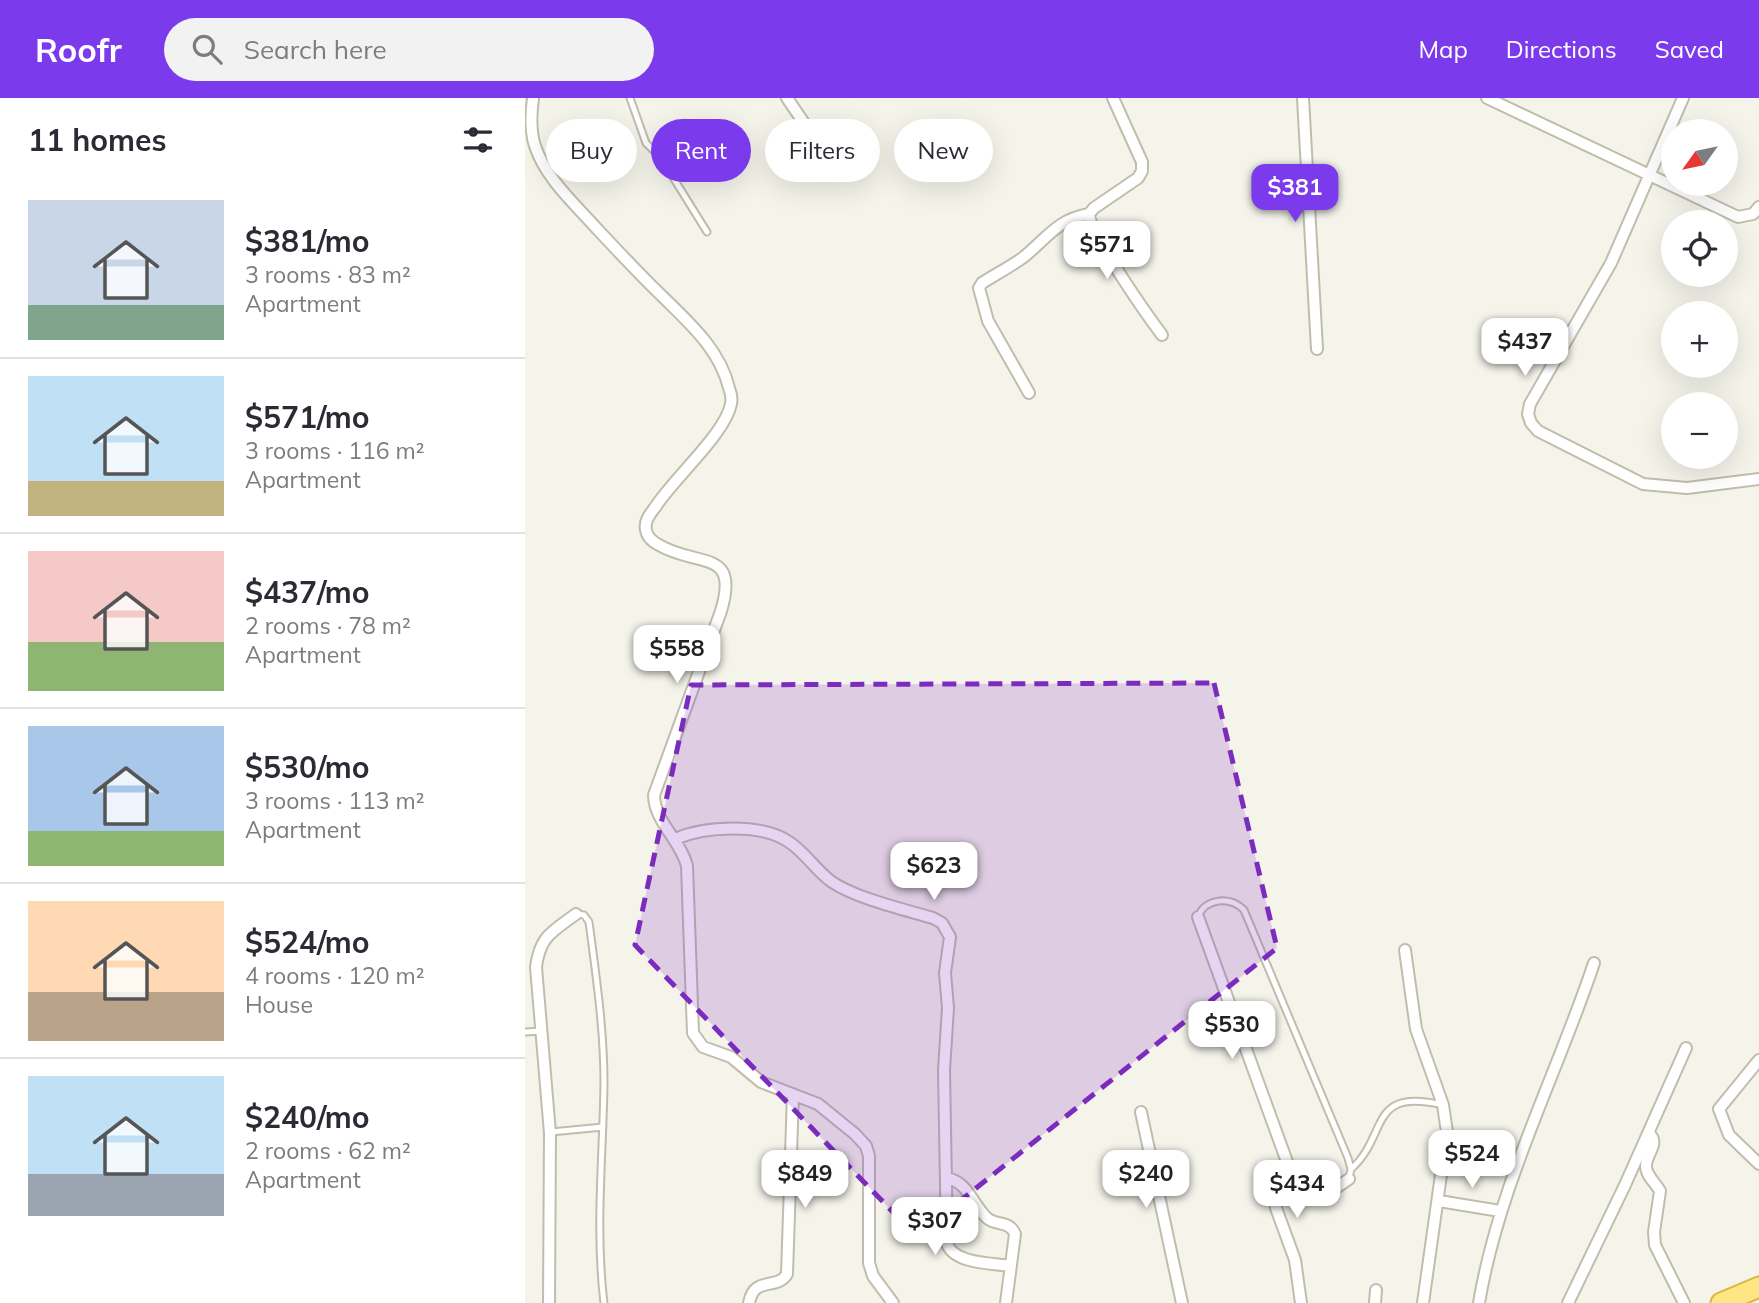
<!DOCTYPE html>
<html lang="en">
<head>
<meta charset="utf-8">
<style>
  :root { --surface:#fff; --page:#f2f2f3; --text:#2b2b33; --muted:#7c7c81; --line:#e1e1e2; --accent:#7c3aed }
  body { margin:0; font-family:Mulish,sans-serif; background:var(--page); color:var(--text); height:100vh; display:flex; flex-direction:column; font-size:26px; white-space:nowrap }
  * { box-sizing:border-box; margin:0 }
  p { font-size:23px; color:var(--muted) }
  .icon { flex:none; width:38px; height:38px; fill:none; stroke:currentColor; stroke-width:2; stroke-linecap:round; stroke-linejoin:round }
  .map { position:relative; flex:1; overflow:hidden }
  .drawer { display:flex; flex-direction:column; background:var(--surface); width:525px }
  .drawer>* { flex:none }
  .banner { position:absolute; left:21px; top:21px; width:665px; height:63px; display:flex; gap:14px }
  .needle { width:46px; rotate:237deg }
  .controls { position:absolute; left:1136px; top:21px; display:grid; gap:14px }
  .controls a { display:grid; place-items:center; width:77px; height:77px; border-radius:50%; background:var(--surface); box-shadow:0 7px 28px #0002; font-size:35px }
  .price { position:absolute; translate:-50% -60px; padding:0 16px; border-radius:14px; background:#fff; color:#222; font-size:23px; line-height:46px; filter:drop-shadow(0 2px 4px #0008) }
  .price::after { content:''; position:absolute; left:50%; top:42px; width:21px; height:16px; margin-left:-10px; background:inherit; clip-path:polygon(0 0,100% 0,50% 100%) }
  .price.selected { background:var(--accent); color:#fff }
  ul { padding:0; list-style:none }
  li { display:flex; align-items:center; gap:21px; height:175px; padding:0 28px }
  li+li { border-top:2px solid var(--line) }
  li span { display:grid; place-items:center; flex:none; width:196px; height:140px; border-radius:0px; color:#555 }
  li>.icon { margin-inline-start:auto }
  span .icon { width:84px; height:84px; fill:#fffc; stroke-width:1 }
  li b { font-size:30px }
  h2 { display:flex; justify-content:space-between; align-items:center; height:84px; padding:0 28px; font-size:30px }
  .pill { padding:0 24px; border-radius:32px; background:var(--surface); box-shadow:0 7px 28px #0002; font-size:24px; line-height:63px }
  .pill.selected { background:var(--accent); color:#fff }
  header { display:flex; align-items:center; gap:42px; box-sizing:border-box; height:98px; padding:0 35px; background:var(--accent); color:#fff }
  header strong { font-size:33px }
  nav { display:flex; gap:38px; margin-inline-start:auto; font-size:24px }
  .search { width:490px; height:63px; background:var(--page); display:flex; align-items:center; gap:18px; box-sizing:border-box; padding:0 24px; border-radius:38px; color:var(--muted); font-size:26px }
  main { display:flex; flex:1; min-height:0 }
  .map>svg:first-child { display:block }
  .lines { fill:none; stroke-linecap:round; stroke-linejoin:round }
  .service-casing { stroke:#c1bdad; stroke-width:9 }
  .minor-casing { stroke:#c1bdad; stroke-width:14 }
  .trunk-casing { stroke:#deb63c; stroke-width:23 }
  .service { stroke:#fff; stroke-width:5 }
  .minor { stroke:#fff; stroke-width:10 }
  .trunk { stroke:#fee684; stroke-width:19 }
  .marked { fill:#7b2cbf; fill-opacity:0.2; stroke:#7b2cbf; stroke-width:5; stroke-dasharray:14 9; stroke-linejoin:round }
</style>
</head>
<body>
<header>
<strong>Roofr</strong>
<div class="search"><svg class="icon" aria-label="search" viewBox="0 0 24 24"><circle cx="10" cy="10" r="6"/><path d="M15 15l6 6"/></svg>Search here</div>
<nav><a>Map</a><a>Directions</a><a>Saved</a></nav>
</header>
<main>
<section class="drawer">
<h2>11 homes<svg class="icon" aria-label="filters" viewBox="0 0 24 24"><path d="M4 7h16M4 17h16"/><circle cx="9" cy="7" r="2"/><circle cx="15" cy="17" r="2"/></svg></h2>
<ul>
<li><span style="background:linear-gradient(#c9d6e8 75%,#7fa58c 0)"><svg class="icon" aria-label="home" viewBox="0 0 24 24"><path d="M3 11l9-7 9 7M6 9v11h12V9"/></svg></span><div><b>$381/mo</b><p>3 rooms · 83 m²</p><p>Apartment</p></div></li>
<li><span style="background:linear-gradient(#bfe0f5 75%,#c2b280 0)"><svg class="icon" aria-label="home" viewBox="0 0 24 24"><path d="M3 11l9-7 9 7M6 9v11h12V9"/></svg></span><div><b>$571/mo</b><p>3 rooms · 116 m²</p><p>Apartment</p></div></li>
<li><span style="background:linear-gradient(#f6c9c9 65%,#8fb573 0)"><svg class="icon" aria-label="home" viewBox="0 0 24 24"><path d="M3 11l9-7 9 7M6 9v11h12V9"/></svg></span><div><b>$437/mo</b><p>2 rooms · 78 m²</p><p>Apartment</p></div></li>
<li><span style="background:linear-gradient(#a9c7e8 75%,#8fb573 0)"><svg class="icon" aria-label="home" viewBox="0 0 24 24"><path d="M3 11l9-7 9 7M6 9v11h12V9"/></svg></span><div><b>$530/mo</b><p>3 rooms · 113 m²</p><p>Apartment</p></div></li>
<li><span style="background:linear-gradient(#ffd9b3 65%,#b9a48a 0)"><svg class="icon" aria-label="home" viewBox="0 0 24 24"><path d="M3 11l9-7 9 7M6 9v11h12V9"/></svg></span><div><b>$524/mo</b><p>4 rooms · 120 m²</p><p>House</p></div></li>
<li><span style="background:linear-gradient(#bfe0f5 70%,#9aa5b1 0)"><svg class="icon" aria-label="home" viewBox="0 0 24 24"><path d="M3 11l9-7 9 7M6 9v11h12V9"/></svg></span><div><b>$240/mo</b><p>2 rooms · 62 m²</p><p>Apartment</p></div></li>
</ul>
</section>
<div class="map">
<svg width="1234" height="1205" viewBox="0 0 1234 1205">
  <rect width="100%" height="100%" fill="#f5f4eb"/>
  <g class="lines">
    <g class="service-casing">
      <path id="service" d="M105,0L121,45L136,60L182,134
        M51,816L59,817L64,824C71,877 79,931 79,985C78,1058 70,1132 79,1205
        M673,819C680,800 705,798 719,812L823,1060L826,1071L824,1080
        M0,934L17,933
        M26,1034L78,1029
        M826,1071C864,1038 842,989 918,1007"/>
    </g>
    <g class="minor-casing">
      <path id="minor" d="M8,0C6,15 5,33 10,48C21,81 50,106 73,132C94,154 114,176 136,197C163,224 195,251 204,290C206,295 207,301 206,306C200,336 149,380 131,408C126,415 119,422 121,432C122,439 128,444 134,447C173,470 215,450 196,513L129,697C129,723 156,743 162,768L168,935L178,949L206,959L236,984L293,1006L330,1036L341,1048L344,1058V1165L348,1178L368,1205
        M262,0L311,72
        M778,0L792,251
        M962,0L1213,119L1228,116L1234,109
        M1158,0L1086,165L1005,306L1003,316L1006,325L1013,333L1118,386L1162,390L1234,381
        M564,116C565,136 622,217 637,237
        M504,295L463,223L454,190L457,185C471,176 487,168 500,158C523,139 532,122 564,116L569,110L613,80L617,73V64L588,0
        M150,741C180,728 236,725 264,744C281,755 291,773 307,784C330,800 381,812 408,820L417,825L425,839L420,875L423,910L419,972L422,1145C428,1166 467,1165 485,1168
        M673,819L773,1094
        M880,852L891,931L918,1007L922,1034L898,1205
        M1234,962L1194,1011L1204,1037L1234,1066
        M616,1014L657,1205
        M1124,1035C1135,1046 1122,1054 1121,1067C1120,1077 1131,1085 1135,1093L1129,1134L1130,1147L1159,1205
        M422,1080C444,1085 447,1106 462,1120C471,1128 484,1122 490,1136L481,1205
        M914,1103L975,1113
        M24,1205L25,1035L11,869C15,838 27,834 51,816
        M224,1205C229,1177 252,1193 262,1176L268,996
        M776,1205L770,1162L751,1110L750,1100L755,1097L811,1090L824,1081
        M850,1205L851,1192
        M954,1205C974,1086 1031,979 1069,865
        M1043,1205L1100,1087L1161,950"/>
    </g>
    <g class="trunk-casing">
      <path id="trunk" d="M1196,1205L1234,1189"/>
    </g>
    <use href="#service" class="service"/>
    <use href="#minor" class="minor"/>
    <use href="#trunk" class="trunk"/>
  </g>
  <path class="marked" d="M689,585L752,850L391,1138L110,847L166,587Z"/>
</svg>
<div class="controls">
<a><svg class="needle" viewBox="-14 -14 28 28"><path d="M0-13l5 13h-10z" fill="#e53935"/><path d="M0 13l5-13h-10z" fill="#7c7c81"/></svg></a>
<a><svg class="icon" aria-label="locate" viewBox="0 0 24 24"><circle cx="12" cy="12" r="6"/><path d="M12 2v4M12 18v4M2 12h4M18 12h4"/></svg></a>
<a>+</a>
<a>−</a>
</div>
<b class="price selected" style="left:770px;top:126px">$381</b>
<b class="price" style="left:582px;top:183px">$571</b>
<b class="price" style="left:1000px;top:280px">$437</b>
<b class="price" style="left:152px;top:587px">$558</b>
<b class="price" style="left:409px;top:804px">$623</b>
<b class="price" style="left:707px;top:963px">$530</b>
<b class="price" style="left:947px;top:1092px">$524</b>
<b class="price" style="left:280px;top:1112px">$849</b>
<b class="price" style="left:621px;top:1112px">$240</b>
<b class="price" style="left:772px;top:1122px">$434</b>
<b class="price" style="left:410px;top:1159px">$307</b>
<div class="banner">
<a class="pill">Buy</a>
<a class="pill selected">Rent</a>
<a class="pill">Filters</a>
<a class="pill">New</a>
</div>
</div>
</main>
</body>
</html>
